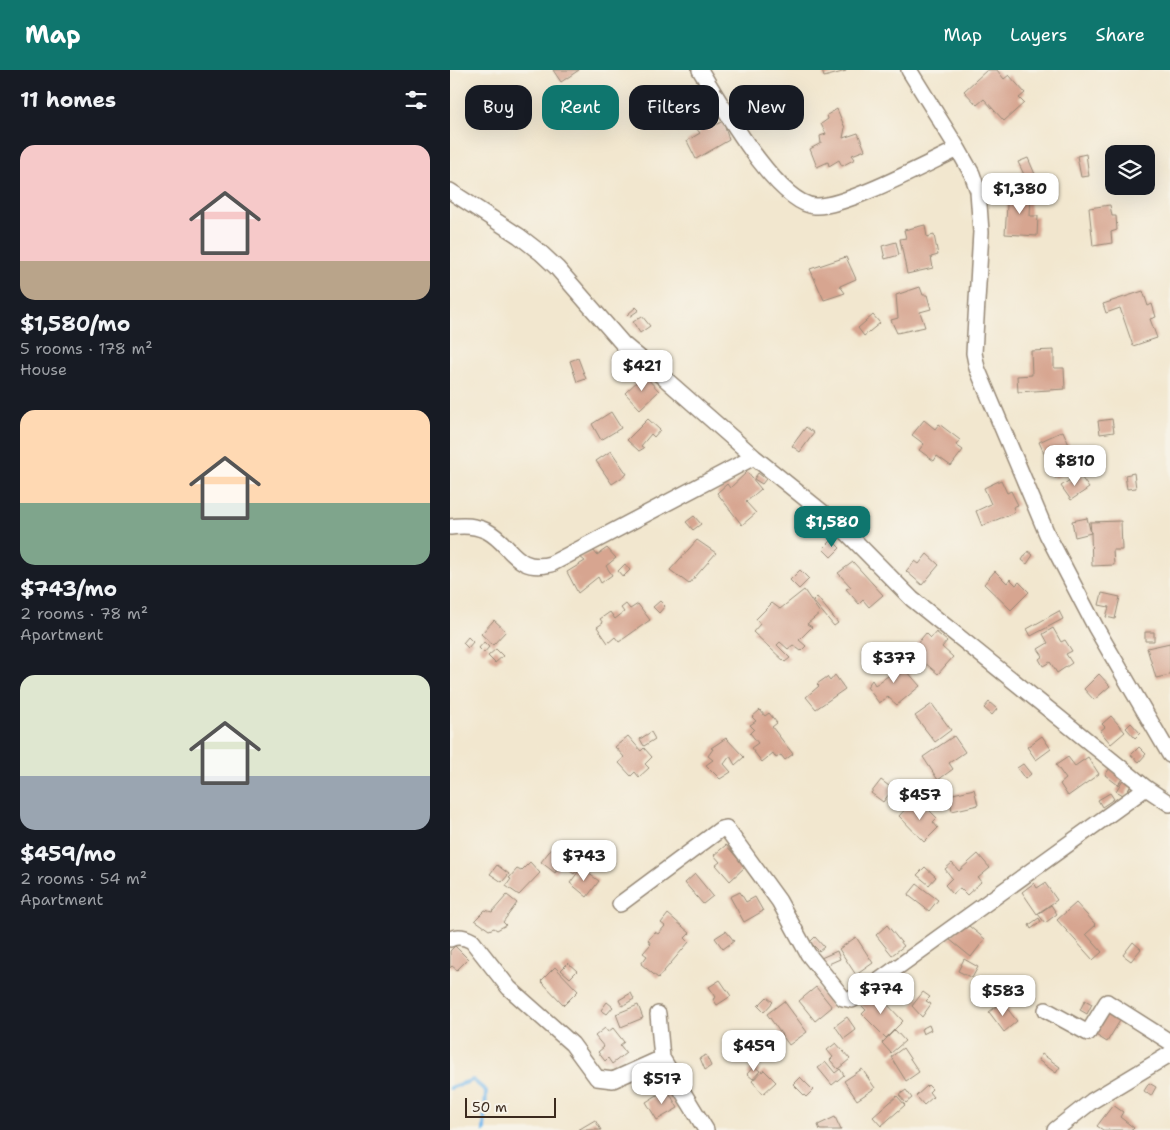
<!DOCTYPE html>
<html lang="en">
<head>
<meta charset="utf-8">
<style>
  :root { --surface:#171b24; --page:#242831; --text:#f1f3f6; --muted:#9ea1a6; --accent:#0f766e }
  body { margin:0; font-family:"Shantell Sans",sans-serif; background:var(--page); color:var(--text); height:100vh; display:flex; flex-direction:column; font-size:19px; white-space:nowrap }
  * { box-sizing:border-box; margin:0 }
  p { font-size:16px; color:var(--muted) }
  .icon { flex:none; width:28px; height:28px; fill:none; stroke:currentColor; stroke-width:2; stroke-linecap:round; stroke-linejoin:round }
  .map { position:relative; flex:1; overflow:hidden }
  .sheet { display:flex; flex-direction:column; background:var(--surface); width:450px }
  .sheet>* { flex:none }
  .banner { position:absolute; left:15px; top:15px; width:475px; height:45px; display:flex; gap:10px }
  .fabs { position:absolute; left:655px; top:75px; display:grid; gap:10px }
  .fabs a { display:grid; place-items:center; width:50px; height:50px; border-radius:10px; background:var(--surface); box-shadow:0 5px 20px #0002; font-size:25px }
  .scale { position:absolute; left:15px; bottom:12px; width:91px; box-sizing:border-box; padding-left:5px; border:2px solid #3b2a1e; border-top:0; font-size:14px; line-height:18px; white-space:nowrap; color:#3b2a1e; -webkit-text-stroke:4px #f7f3e8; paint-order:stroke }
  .price { position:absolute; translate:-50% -42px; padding:0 11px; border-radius:10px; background:#fff; color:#222; font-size:16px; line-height:32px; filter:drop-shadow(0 1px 2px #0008) }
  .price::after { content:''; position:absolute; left:50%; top:30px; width:15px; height:11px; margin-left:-8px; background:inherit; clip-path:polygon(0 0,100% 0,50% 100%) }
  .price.selected { background:var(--accent); color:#fff }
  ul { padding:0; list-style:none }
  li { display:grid; align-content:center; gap:10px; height:265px; padding:0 20px }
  li span { display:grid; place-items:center; height:155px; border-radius:15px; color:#555 }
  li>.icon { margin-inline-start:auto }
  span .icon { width:90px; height:90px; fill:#fffc; stroke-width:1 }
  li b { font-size:21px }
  h2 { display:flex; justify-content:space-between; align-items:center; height:60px; padding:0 20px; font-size:21px }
  .pill { padding:0 18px; border-radius:15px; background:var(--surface); box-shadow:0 5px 20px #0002; font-size:18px; line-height:45px }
  .pill.selected { background:var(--accent); color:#fff }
  header { display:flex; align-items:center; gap:30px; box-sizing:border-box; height:70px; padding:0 25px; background:var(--accent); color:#fff }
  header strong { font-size:24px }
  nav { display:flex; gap:28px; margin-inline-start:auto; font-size:18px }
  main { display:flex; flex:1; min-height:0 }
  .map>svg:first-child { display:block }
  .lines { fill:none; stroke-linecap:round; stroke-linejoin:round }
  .stream { stroke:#7abcef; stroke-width:4 }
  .building { fill:#d7a590 }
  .minor-casing { stroke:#968876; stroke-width:18 }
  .minor { stroke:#fff; stroke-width:15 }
</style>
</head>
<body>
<header>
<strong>Map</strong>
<nav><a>Map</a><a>Layers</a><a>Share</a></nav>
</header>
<main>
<section class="sheet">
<h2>11 homes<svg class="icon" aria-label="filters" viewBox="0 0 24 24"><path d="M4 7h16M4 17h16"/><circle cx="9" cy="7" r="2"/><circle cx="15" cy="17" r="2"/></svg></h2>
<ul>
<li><span style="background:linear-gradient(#f6c9c9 75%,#b9a48a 0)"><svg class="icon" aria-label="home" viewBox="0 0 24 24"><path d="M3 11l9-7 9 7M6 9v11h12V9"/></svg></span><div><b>$1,580/mo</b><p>5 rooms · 178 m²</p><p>House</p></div></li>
<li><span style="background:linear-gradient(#ffd9b3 60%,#7fa58c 0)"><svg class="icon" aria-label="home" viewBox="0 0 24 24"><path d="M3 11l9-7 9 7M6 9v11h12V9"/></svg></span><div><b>$743/mo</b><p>2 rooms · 78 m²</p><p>Apartment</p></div></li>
<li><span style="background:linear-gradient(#dfe7d0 65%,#9aa5b1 0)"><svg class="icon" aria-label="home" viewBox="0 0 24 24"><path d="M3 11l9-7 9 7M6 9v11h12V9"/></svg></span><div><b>$459/mo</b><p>2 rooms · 54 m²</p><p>Apartment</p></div></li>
</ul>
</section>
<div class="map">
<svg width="720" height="1060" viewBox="0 0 720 1060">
  <rect width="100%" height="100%" fill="#f7f3e8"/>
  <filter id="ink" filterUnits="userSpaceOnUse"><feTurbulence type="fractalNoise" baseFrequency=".02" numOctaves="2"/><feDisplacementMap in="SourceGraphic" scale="10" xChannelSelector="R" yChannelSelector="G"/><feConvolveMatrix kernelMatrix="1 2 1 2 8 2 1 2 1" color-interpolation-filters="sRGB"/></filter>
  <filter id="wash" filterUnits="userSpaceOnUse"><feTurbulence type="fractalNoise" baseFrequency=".0096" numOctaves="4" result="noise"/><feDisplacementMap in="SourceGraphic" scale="20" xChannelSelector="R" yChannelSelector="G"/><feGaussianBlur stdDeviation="1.12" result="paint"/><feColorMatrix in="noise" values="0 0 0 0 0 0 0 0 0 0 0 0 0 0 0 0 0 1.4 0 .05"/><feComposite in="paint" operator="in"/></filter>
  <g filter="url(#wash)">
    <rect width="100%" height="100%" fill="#f2e7cf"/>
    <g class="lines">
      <path class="stream" d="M0,1018L23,1010L36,1021L34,1060"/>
    </g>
    <g id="blocks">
      <path class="building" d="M103,0H129L111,12Z
        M372,0H396V1L374,7Z
        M537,0H547L554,9L559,5L575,23L569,28L574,33L554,51L534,29L527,35L514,21Z
        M387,39L395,58L393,68L408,63L415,80L402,85L405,89L392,96L389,90L379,96L378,92L367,97L360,79L371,73L370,66L376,64L371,54L378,49L377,45Z
        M258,51L262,57L273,51L279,70L246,89L237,71L250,63L246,58Z
        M636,84L639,106L631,107L627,86Z
        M578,88L587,109L578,113L568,92Z
        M561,106H570V119L561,118Z
        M558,121L581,122L580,146H588L587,166L555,164Z
        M660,135L662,146H666L667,160L661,162L662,173L643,176L639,138Z
        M475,155L477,167L484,165L488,185L481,187L483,198L457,204L450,169L456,168L454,160Z
        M446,172L449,185L435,189L432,176Z
        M396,187L406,209L390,216L395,223L374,230L360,199Z
        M470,217L473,225H477L481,239L470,242L475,257L447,263L441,250L448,248L446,225Z
        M693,221L698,236L702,234L706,247L700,249L707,268L683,276L670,238L656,243L653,234Z
        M186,237L189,240L179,247L177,245Z
        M423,245L430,253L414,266L408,258Z
        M192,246L200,256L190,263L183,252Z
        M604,280V298H614L615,319L568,322L567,306L582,305L581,281Z
        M128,288L136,309L127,312L120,291Z
        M194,305L209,321L190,339L175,323Z
        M161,342L171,358L151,370L142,354Z
        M198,349L210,360L204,367L201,364L191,376L194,378L189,381L177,370Z
        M662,349L664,362L650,364L648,351Z
        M474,350L485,359L489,354L510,370L506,375L513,380L501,396L487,386L484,391L469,380L474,374L462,365Z
        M356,357L364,363L350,382L342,376Z
        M613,361L623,384L615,388L621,401L605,408L589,372Z
        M161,381L177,404L162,414L146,391Z
        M297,402L311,419L296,432L306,443L292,455L267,423L277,414L280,418Z
        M308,403L316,409L312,414L304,409Z
        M684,403L686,418L677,419L675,405Z
        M629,404L639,418L621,430L611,416Z
        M551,410L557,423L561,421L568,435L563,437L565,442L532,456L526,441L541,434L534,418Z
        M244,446L251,454L243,460L236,452Z
        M637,448L641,463L640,452L671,451L672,480H663L664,495L642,496L641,463L625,467L622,451Z
        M247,470L266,483L239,514L220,500Z
        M382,470L390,478L381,487L373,479Z
        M157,478L166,488L156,496L162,505L151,513L148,507L128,523L117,502L135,491L130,487L144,481L147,485Z
        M578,481L583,485L577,494L572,490Z
        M477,484L489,495L472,515L456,501L465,491L469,494Z
        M403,492L433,525L419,537L413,530L409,534L396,519L401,517L388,503Z
        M175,494L180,500L173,507L168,501Z
        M350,500L359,509L349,519L340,510Z
        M545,501L557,513L560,509L566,515L569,512L579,522L561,540L534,514Z
        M354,520L370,543L357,554L362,557L349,570L356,576L351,581L343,575L338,579L330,572L327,575L340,588L335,592L303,562L310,554L306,549L322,533L330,539Z
        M652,523L670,527L665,549L656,547L659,537L649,535Z
        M367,527L388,553L384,556L363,531Z
        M210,531L215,536L209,543L203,537Z
        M176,534L180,539L188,534L200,550L169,572L165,567L158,573L147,557L153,553L150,549L160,542L165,549L174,542L171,538Z
        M609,541L613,549L581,566L577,559Z
        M44,550L56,561L43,575L31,564Z
        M603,558L611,572L615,570L622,581L616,584L622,593L607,603L600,592L593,596L589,589L593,586L588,579L598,573L593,564Z
        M486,562L497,571L492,577L503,587L488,604L461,581L476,563L481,568Z
        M695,562H704V571H695Z
        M18,567L23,572L18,578L13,573Z
        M34,572L39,577L34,583L29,578Z
        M720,573V605L706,608L697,578Z
        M46,579L53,586L45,593L38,586Z
        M443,585L470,616L447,635L438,627L429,633L417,617L422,610L425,615L441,604L434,593Z
        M649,604L660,616L644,630L634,619Z
        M385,605L395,619L366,639L356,627L369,616L367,614L377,607L380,611Z
        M539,632L547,639L542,645L534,638Z
        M482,634L501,660L485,672L465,646Z
        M310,640L315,646L319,643L327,653L322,657L343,684L335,690L331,685L326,688L323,683L312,692L301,678L308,673L300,663L304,659L300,655L306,651L302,647Z
        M661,646L675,662L661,674L650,661L655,657L652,654Z
        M681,653L690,663L685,668L676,658Z
        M201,662L205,669L194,676L190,669Z
        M178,666L191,681L194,678L202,687L195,694L199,698L189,707L185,702L181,706L169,693L174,687L165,677Z
        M504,666L515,682L499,693L503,699L488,710L473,687Z
        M592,666L601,679L586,690L577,677Z
        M276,668L294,687L285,695L280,686L274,694L281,702L270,709L256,695L263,690L258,686L263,679L261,678Z
        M689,677L696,684L689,692L681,685Z
        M618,687L625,696L638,687L649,704L618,726L610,714L616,709L606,695Z
        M573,694L581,704L575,709L567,698Z
        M660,698L673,707L668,715L655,705Z
        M674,708L682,713L675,726L666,721Z
        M431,710L443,719L433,732L421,723Z
        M524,719L528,735L502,741L499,725Z
        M660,723L664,729L652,737L648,730Z
        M462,732L471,741L476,737L487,748L483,752L488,758L474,772L449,746Z
        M276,775L295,797L280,811L266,795L270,792L264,785Z
        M102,778L128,799L124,804L111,794L105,803L91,792Z
        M528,784L540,798L528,808L531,812L517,825L510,818L503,824L495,815L502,808L495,799L502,793L509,801Z
        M80,792L90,803L69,825L56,816L61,809L59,808L67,799L71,801Z
        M47,795L59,804L52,812L40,804Z
        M475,797L486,807L479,815L467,805Z
        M131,798L149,811L137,827L120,813Z
        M245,804L263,826L253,834L235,813Z
        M584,813L587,818L595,813L607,830L587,844L572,822Z
        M467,814L488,830L479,841L458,825Z
        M290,822L296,832L305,827L313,841L294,852L280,827Z
        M57,825L67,833L53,852L56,855L47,860L44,858L39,860L25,850L35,840L42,842Z
        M626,833L646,855L636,864L652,882L643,890L607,850Z
        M601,835L607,844L595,853L588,844Z
        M218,844L240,863L235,868L239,872L208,908L191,894L197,886L193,883L201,874L198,870L205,862L208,864L215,856L211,853Z
        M589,848L591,852L581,859L579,855Z
        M514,852L535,869L521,887L499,869Z
        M437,855L454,876L442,885L426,865Z
        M276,861L284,871L273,879L265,868Z
        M365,867L374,877L369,881L360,872Z
        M406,867L423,893L406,905L389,879Z
        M683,872L691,879L681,891L673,885Z
        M5,876L18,889L7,900L2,896L0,898V881Z
        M387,881L390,889L374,896L371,888Z
        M514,889L528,897L522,908L508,901Z
        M118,893L127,901L120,908L111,900Z
        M105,897L128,921L114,935L91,911Z
        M270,910L281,926L267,935L263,929L266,927L259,917Z
        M562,910L569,915L564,921L558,917Z
        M366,917L382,937L365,951L349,931Z
        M473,922L480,927L476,931L481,934L472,947L462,936Z
        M181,923L184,929L172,936L169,930Z
        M423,923L429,928L433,924L439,930L436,933L453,951L436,968L412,944L416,940L411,935Z
        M317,927L323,932L314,942L308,936Z
        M635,930L642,934L637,944L630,940Z
        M334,931L357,962L339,975L317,944Z
        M157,932L163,937L157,944L151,940Z
        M552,932L567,951L554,962L539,942Z
        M188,935L193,948L171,957L166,944Z
        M657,941L671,949L657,972L644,964Z
        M397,947L406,960L394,969L385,956Z
        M479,955L481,960L473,964L471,959Z
        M155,958L158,962L163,958L174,972L170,975L176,983L162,994L158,988L155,991L148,982L154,977L145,966Z
        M445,960L455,971L441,983L432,973Z
        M386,973L400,989L388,999L380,990L383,987L377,980Z
        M453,978L469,1002L456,1011L441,987Z
        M592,984L610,997L606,1003L588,990Z
        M256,985L261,996L255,1000L250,988Z
        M376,992L385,1003L390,999L394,1005L382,1015L368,998Z
        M304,996L310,1001L303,1009L297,1004Z
        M412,999L425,1018L407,1030L394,1011Z
        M314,1000L326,1012L313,1024L302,1011Z
        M350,1007L363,1020L356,1027L343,1014Z
        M699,1013L706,1017L701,1026L694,1021Z
        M478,1015L482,1019L479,1022L483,1027L474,1035L466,1026Z
        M217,1019L228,1038L207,1050L196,1032Z
        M456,1020L462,1028L456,1033L449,1025Z
        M447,1026L455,1035L431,1056L423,1047Z
        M663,1035L673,1042L670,1047L684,1058L682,1060H653L647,1056Z
        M385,1047L391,1060H370L368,1055Z
        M145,1050L151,1060H128Z"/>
    </g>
  </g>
  <g filter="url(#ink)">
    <use href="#blocks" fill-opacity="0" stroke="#968876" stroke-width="1"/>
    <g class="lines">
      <g class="minor-casing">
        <path id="minor" d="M250,0C270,32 327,134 365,136C394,138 478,93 508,79
          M459,0L508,79L522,104L528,121L531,162L524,283L527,298L597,464L646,558L720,685
          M0,121L69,166L91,183L107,198L173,274L213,307L304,387L392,458L462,529L696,718L720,734
          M0,457C63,447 52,507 101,494L304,387
          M170,834L271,759L276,758L329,831L358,884L393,928L402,930L696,718
          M0,869C8,865 15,867 22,871L59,918L122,974L147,1008L163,1010L212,988
          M596,940L638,963L657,932L720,972
          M208,944L212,988L256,1060
          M605,1060L642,1031L720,984"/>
      </g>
      <use href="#minor" class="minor"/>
    </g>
  </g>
</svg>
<div class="fabs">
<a><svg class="icon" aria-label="layers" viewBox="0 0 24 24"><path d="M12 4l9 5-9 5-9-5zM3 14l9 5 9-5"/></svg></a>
</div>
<div class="scale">50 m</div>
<b class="price" style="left:570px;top:145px">$1,380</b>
<b class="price" style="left:192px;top:322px">$421</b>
<b class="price" style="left:625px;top:417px">$810</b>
<b class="price selected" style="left:382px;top:478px">$1,580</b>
<b class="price" style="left:444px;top:614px">$377</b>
<b class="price" style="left:470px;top:751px">$457</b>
<b class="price" style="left:134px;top:812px">$743</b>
<b class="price" style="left:431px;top:945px">$774</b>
<b class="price" style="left:553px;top:947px">$583</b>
<b class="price" style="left:304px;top:1002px">$459</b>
<b class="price" style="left:212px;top:1035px">$517</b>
<div class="banner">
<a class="pill">Buy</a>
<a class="pill selected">Rent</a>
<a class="pill">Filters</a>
<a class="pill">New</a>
</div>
</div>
</main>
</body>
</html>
